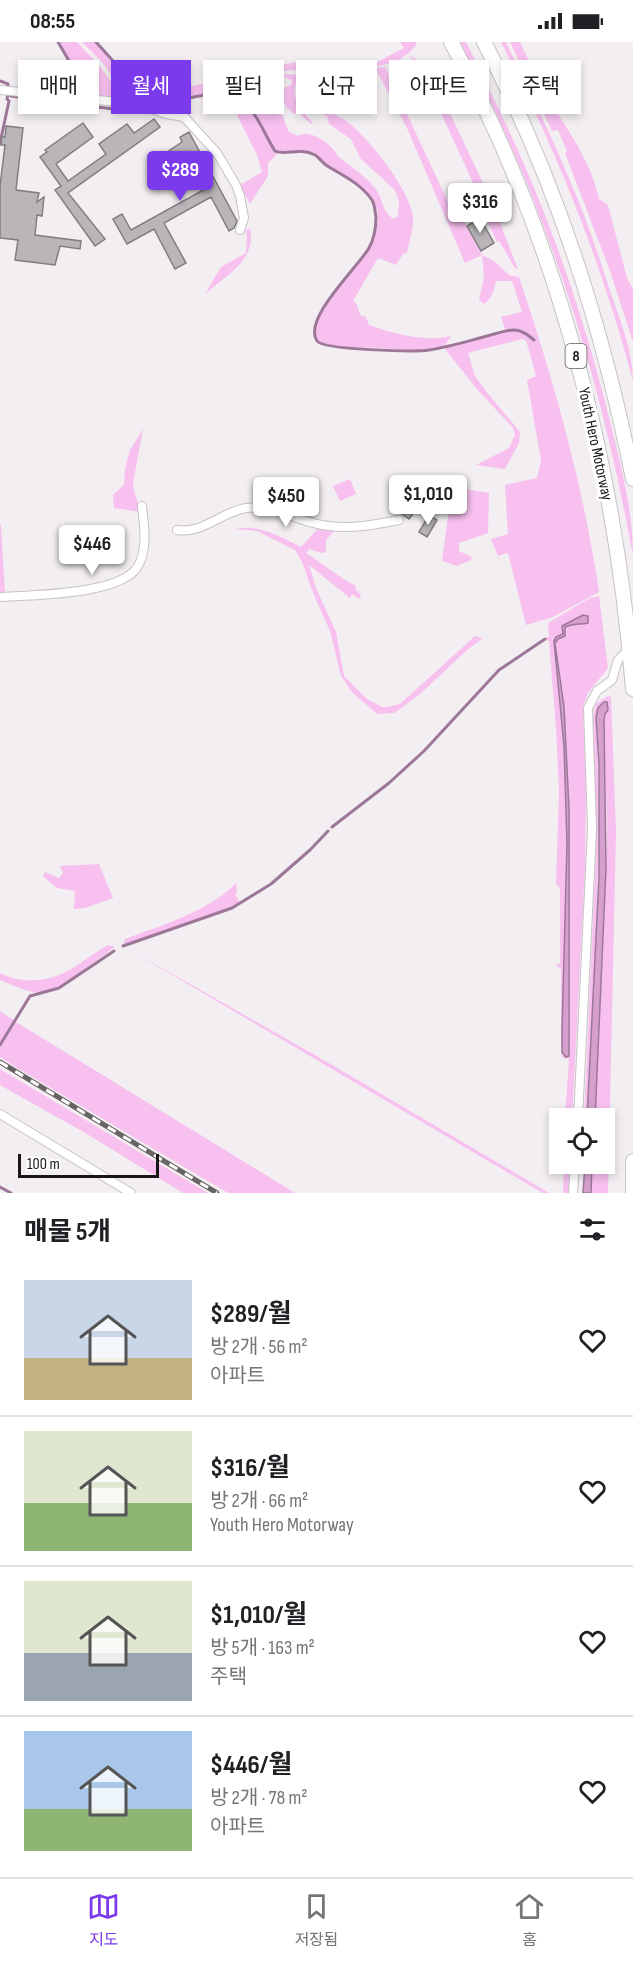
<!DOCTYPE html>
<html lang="ko">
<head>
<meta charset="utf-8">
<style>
  :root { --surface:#fff; --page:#f2f2f2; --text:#202124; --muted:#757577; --line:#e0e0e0; --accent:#7c3aed }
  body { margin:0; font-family:"Sofia Sans Condensed","Noto Sans KR",sans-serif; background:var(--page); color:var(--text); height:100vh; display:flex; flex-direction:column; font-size:22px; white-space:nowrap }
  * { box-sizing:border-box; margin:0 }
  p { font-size:20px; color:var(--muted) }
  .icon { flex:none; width:33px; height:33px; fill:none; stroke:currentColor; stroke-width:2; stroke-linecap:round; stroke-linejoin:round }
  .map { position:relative; height:1151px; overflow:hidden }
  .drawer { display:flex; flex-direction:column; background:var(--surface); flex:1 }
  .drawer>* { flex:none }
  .guide { position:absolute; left:18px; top:18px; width:597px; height:54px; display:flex; gap:12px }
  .tools { position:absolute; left:549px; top:1066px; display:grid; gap:12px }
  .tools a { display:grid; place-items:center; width:66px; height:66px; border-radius:0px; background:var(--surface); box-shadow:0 3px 9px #0003; font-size:30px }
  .scale { position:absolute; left:18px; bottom:15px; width:141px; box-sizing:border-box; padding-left:6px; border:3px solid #181617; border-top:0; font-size:16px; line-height:21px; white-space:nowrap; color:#181617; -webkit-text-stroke:4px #fff; paint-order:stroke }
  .price { position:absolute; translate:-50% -51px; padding:0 14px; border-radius:6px; background:#fff; color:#222; font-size:20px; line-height:39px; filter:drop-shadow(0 2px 3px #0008) }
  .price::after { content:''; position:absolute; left:50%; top:36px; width:18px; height:14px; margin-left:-9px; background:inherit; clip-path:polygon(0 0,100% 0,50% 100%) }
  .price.on { background:var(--accent); color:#fff }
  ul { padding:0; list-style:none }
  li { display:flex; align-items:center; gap:18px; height:150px; padding:0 24px }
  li+li { border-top:2px solid var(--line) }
  li span { display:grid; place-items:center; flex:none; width:168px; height:120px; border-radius:0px; color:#555 }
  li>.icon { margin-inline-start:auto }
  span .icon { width:72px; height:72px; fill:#fffc; stroke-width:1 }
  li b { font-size:26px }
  h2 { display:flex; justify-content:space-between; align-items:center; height:72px; padding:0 24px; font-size:26px }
  .pill { padding:0 21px; border-radius:0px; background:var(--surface); box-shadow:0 3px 9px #0003; font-size:21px; line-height:54px }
  .pill.on { background:var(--accent); color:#fff }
  .status { display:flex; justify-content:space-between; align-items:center; height:42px; padding:0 30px; background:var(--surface); direction:ltr }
  .status svg { height:16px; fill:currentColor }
  .tab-bar { display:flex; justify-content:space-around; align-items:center; height:84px; border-top:2px solid var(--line); background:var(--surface); font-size:16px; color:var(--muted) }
  .tab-bar a { display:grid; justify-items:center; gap:3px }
  .tab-bar .on { color:var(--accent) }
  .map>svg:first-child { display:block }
  .green { fill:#f7c0ef; fill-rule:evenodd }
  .water { fill:#d6a0ce; stroke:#9d7797; stroke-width:1.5 }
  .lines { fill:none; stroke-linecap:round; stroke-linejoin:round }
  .stream { stroke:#9d7797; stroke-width:3 }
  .building { fill:#b9b5b8; stroke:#817d80; stroke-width:1.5 }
  .minor-casing { stroke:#c6c2c5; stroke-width:10 }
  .motorway-casing { stroke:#c6c2c5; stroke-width:16 }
  .minor { stroke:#fff; stroke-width:8 }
  .motorway { stroke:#fff; stroke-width:14 }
  .rail-casing { stroke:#676466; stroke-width:5 }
  .rail { stroke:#fff; stroke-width:3; stroke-dasharray:9; stroke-linecap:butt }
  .labels { text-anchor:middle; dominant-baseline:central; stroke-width:6; stroke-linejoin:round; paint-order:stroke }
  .shield { fill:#fff; stroke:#5d5c5d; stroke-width:1.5 }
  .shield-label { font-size:15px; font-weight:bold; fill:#181617 }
  .street-label { font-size:16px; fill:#181617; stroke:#fff }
</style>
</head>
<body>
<div class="status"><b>08:55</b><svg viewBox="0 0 49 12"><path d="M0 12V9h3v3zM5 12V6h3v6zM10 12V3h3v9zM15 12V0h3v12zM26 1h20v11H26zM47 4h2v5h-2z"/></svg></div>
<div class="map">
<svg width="633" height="1151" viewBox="0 0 633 1151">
  <rect width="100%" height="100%" fill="#f2eef1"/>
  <path class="green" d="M59,0H77C87,11 118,40 115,54L113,57L85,54L87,48Z
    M82,0H95L113,21L132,52L136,56H141L140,58L126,56L103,21Z
    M400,0H415L417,2L410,10L396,20L369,26L320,32L298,28L265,30L267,26L307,18L310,23L321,26L377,20L404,6Z
    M460,0H466C489,47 512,93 532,141C564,218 590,298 610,379C621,424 633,468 633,514C611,393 580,276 535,162C514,106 487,53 460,0Z
    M501,0H506C527,45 549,88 568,134C584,170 597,208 609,246C619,275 633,308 633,339C602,221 556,108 501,0Z
    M510,0H520L542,48L534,51Z
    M410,14L427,23L483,141L475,145L422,30Z
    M385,25L448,160L453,158L482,213L494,219L509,233L519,235C554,339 583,442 599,550L553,575L526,583L508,511L498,514L491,497L508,492L505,443L537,436L541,418L527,338L536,334L526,298L522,297L468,311L475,334L485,348L520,390L519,401L505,427L476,423L509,406L515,393L513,386L477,347L444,306L511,289L523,290L534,297C525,290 518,286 506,289L501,275L522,270L512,239H496C494,248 492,256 484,262L479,258L484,235L482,213L465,221L407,86L375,26Z
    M280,32L311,33L307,38C313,78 327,63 349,81C370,98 410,148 413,175C414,186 409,200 407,211L403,212L396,223L378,216L353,259L357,262L360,273L366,275L369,283C395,292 423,300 451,294L445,303C420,312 406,308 381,306C360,305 340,307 320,301C291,272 402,206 373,159C363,143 345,133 330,125C324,121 321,116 316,113C301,104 287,114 275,108C267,95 261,80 252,68C231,40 193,53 165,61L158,59C163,44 221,40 238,38L237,41L257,51L253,56L260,64L276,67L281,70L289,90L298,94C309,88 323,97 331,105C335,108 336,113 340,116C352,125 365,134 375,146C383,156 382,171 394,177L398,174L399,160L395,148L361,117L351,97L329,82L327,74C305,68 312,56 300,40H297C288,55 304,71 313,81L311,82L298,70L294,72L287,66L282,57L284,46L292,42V39Z
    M543,49C564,82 591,118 599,157L608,163L627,236L633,247V300L610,229L565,111L567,109L558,88L552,89L535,53Z
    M244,61L256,75L274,109L278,111L268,121V134L250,162L240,143L262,130L257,113L237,73Z
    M487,148L518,227L515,226L499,199L497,200L480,164L479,160Z
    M250,186C257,219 226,233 205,252L221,225L246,211L247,193L245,189Z
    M143,387L133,441L134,449L141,470L114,466L113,453L124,443L125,427L130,408Z
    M350,437L356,452L340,459L333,444Z
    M439,443L489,451L488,491L459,501V509L472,515L471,518L457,524L442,519L449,468L426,465L417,459L424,452Z
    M0,482L1,483L5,552L0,553Z
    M320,484L337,486L326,498V510L322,511L309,507L306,511L345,538L356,544L355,547L361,553L359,557L352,552L350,556L309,523L316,546L336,590L344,634L367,657L382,665H388L400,662L475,594L483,596L467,608L420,652L400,667L394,671L377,672L352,650L341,634L330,589L314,553L302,520L295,508L257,489L235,487C258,482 280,494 301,505Z
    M599,554L608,626L588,651L583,665L586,752L585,825L572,1077H565L569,1017L563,1016L561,1012V927L555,922H560V846L556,843L559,749L556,686L549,599L545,597L549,594L548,581L590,556ZM583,573L588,574V581C579,584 576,581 564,585L565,594L558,597L555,600L564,665L569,767V1013L566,1015L562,1010V990L567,801L564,704L554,599L556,595L563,592V584Z
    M608,654L611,655L616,790L608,1151H591L592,1122H604V1077H595L605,861L607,786L604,678L605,672L608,668L607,660L601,662L596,675C603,809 594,943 587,1077H584L596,810L593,673L596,662Z
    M99,822L113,856L85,866L74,867L75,849L57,846L43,834L45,830L59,836L63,831L60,824Z
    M236,841L237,851L235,852L240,861L232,865L123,903L125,897C162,883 208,870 236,841Z
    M108,903L115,905L58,946C32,955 25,948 0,938V931C25,944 54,939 76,924C87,917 97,909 108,903Z
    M123,904L327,1020L549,1151H543L536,1147Z
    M0,969L15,979L0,1002Z
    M16,980L295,1151H228L17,1026L0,1015V1005Z
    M0,1027L208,1151H183L87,1092L0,1043Z
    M564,1122H570L569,1151H563Z"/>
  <path class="water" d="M583,573L588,574V581C579,583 575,581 565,585V594L558,597L555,601L564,665L569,767V1014L566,1015L562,1010V990L567,801L564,704L554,599L556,595L563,592L562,584Z
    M604,660H607L608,668L605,672L604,678L606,826L595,1077H587L599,835V723L596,675L598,666Z
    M585,1122H592L591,1151H583Z"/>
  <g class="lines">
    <path class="stream" d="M58,0L86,48V51
      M96,0L114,20L137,56
      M0,39L8,42V46
      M166,61C200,55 234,38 256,75C263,86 268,98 275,109C286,114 299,105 315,113C320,116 323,122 329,125C344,134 361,142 372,158C375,163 375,170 376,175C376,186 374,197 369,206C358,225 302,277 317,299C323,308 416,310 429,308C449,305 468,299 487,294C496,292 505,288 514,288C522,288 528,293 534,298
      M0,101L9,59L7,57L8,52L11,54L121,68
      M332,785L389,741L424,709L499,628L545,597
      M123,904L232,866L271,842L310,808L328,789
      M0,1003L30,954L59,946L114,909
      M0,1145L11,1151"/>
  </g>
  <path class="building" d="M154,77L160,85L68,151L105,197L95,204L55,148L61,144L40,115L47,110L45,108L83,81L93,95L56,122L68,139L106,112L99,102L127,82L134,91Z
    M6,84L23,86L16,148L39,151L37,160L44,155L42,174L37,173L35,193L81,199L80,207L60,204L55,223L15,218L18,198L0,196V144L5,103H1L2,94L5,95Z
    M189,90L237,179L234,186L229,189L211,155L164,181L186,221L175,227L154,187L127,202L113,177L122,172L131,188L207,146L187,109L158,129L152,120L182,100L180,95Z
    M480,176L494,201L481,209L467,184Z
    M411,457L420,463L409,477L401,471Z
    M429,473L437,478L427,495L419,490Z"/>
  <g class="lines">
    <g class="minor-casing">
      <path id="minor" d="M0,48L137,62L166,72L184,75L217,111L236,143L240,154L244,176L240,188
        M177,488C203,492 221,470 246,466C272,463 296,478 322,483C347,488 374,483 399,478
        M0,555C31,553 122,553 138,524C148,507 144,483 142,464
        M0,1072L131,1151
        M578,1077L592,787L588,666L597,649L612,638L618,618L629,607
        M573,1151L575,1122"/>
    </g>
    <g class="motorway-casing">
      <path id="motorway" d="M451,0C559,198 615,423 633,647
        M484,0C557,141 602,282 633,437
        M633,1151V1119"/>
    </g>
    <use href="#minor" class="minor"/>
    <use href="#motorway" class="motorway"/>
    <g class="rail-casing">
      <path id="rail" d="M0,1020L217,1151"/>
    </g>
    <use href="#rail" class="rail"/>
  </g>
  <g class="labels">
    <rect class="shield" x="565.5" y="302" width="21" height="24" rx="4.5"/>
    <g class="shield-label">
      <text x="576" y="314">8</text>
    </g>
    <g class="street-label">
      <text transform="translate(595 402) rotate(78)">Youth Hero Motorway</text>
    </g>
  </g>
</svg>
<div class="tools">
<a><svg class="icon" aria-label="locate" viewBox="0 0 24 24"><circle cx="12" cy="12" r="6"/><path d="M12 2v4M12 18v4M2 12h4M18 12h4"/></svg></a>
</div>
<div class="scale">100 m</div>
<b class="price on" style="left:180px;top:160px">$289</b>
<b class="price" style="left:480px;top:192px">$316</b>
<b class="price" style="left:428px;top:484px">$1,010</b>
<b class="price" style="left:286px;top:486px">$450</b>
<b class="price" style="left:92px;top:534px">$446</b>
<div class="guide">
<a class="pill">매매</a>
<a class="pill on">월세</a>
<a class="pill">필터</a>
<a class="pill">신규</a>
<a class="pill">아파트</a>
<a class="pill">주택</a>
</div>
</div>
<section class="drawer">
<h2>매물 5개<svg class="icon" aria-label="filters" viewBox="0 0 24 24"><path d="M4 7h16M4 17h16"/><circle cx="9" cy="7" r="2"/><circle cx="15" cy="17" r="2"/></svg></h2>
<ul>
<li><span style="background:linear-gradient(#c9d6e8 65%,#c2b280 0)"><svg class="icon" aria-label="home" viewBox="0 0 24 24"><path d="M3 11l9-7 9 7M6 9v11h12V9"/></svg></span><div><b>$289/월</b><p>방 2개 · 56 m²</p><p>아파트</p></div><svg class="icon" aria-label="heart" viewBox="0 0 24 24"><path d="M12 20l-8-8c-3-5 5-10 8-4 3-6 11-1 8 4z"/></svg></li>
<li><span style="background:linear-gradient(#dfe7d0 60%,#8fb573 0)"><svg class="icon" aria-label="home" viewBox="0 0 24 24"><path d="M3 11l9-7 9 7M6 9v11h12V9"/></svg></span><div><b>$316/월</b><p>방 2개 · 66 m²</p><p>Youth Hero Motorway</p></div><svg class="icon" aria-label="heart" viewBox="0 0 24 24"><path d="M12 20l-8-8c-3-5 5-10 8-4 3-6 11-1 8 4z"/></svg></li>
<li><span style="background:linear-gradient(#dfe7d0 60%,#9aa5b1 0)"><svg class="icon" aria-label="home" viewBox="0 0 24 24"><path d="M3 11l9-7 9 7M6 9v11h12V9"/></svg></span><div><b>$1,010/월</b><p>방 5개 · 163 m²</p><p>주택</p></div><svg class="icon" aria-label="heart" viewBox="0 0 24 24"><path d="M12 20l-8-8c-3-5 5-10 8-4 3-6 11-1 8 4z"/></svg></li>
<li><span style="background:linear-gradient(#a9c7e8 65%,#8fb573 0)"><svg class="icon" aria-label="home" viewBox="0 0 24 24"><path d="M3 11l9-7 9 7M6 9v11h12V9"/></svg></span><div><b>$446/월</b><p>방 2개 · 78 m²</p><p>아파트</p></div><svg class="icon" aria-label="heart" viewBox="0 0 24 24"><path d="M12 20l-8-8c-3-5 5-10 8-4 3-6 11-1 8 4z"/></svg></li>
</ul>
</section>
<nav class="tab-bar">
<a class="on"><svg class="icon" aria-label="map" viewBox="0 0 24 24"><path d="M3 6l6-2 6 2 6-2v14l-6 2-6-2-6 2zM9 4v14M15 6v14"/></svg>지도</a>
<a><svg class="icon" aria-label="saved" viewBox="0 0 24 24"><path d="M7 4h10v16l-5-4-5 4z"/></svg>저장됨</a>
<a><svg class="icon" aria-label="home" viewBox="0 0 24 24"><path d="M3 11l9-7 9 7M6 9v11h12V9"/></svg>홈</a>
</nav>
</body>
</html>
